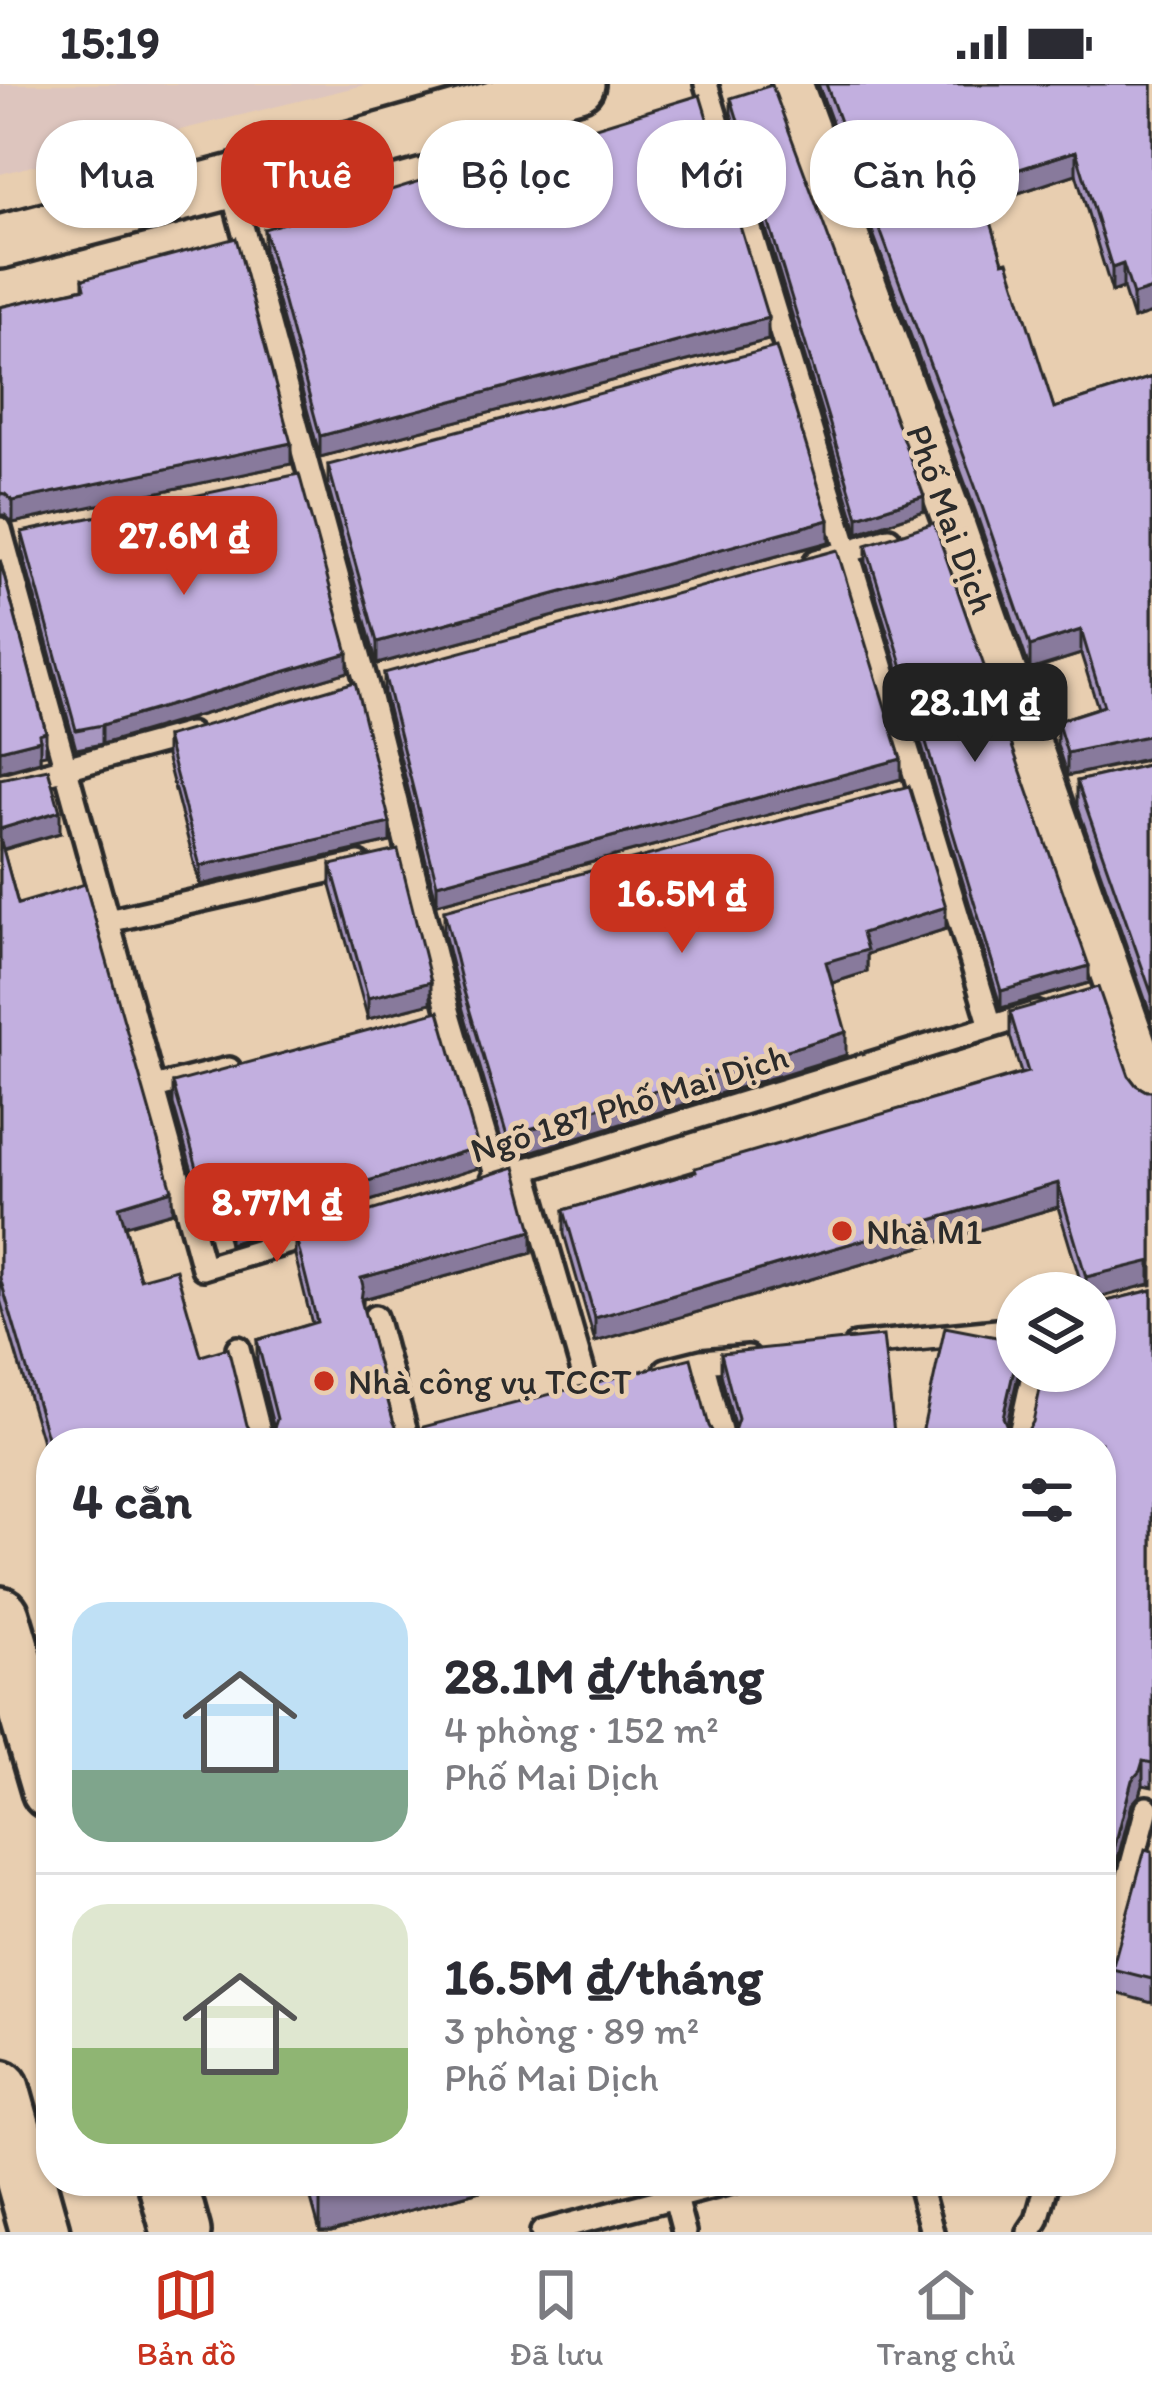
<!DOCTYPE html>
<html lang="vi">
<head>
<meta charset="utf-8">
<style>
  :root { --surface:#fff; --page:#f7f7f7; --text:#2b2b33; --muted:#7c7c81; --line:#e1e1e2; --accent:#c8321e }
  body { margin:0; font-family:Itim,sans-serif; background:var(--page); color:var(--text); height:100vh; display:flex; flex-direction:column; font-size:45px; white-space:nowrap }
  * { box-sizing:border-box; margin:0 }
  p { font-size:39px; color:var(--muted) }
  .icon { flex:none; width:66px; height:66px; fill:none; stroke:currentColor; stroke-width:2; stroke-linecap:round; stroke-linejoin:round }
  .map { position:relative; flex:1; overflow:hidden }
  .panel { position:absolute; left:36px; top:1344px; width:1080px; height:768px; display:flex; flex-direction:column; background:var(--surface); border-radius:48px; box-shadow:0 3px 9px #0004 }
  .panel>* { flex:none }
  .hud { position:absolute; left:36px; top:36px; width:1080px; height:108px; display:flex; gap:24px }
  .tools { position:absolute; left:996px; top:1188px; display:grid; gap:24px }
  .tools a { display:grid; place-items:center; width:120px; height:120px; border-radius:50%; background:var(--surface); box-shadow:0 3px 9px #0004; font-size:60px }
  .price { position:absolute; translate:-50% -102px; padding:0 27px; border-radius:24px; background:var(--accent); color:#fff; font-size:39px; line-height:78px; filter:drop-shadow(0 3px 6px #0008) }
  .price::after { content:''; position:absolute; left:50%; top:72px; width:36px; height:27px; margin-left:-18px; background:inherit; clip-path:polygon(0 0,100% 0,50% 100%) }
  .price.active { background:#222; color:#fff }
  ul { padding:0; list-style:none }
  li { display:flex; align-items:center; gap:36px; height:300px; padding:0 36px }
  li+li { border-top:3px solid var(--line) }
  li span { display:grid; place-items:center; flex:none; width:336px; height:240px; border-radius:36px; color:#555 }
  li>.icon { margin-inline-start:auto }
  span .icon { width:144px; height:144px; fill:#fffc; stroke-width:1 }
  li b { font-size:51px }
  h2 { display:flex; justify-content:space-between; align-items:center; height:144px; padding:0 36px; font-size:51px }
  .chip { padding:0 42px; border-radius:48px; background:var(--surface); box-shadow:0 3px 9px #0004; font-size:42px; line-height:108px }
  .chip.active { background:var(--accent); color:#fff }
  .status { display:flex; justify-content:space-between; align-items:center; height:84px; padding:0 60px; background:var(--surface); direction:ltr }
  .status svg { height:33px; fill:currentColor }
  .menu { display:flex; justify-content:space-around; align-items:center; height:168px; border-top:3px solid var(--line); background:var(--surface); font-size:33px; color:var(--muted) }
  .menu a { display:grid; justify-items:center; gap:6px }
  .menu .active { color:var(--accent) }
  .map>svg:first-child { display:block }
  .built { fill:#ddc5be }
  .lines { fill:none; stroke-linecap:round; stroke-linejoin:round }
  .service-casing { stroke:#2b2b2b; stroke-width:30 }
  .minor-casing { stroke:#2b2b2b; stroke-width:48 }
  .tertiary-casing { stroke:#2b2b2b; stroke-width:60 }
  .secondary-casing { stroke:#2b2b2b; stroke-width:66 }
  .service { stroke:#e8ceb0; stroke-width:21 }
  .minor { stroke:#e8ceb0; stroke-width:39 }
  .tertiary { stroke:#e8ceb0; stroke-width:51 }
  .secondary { stroke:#e8ceb0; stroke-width:57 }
  .wall { fill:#a796c0; stroke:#2b2b2b; stroke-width:3 }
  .shaded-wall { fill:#887a9c; stroke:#2b2b2b; stroke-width:3 }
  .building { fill:#c2afdf; stroke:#2b2b2b; stroke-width:3 }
  .poi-dot { fill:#c8321e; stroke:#e8ceb0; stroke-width:4.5 }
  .labels { text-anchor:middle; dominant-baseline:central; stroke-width:10; stroke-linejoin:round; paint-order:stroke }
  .street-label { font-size:36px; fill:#2b2b2b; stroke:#e8ceb0 }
  .poi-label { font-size:36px; fill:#2b2b2b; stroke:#e8ceb0; text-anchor:start }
</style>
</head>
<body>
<div class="status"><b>15:19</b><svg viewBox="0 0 49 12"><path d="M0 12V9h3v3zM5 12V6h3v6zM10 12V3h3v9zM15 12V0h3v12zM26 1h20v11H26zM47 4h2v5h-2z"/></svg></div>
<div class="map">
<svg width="1152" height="2148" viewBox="0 0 1152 2148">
  <rect width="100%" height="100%" fill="#e8ceb0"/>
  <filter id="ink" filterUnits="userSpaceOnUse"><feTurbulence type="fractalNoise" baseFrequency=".00833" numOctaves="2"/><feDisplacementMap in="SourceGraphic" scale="24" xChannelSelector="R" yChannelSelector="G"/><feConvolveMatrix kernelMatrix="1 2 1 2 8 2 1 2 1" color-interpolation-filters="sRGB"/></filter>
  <g filter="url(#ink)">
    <path class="built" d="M0,0H368L0,90Z"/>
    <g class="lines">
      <g class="service-casing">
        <path id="service" d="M706,0L991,942
          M230,98L366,598L449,930L497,1094
          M0,445L203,1184L319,1149
          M816,477L889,455
          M0,702L190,650
          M108,837L359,780
          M154,1004L229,985
          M525,1085L588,1305
          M492,1096L1036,929
          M375,1233L409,1359
          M856,1261L1017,1245
          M238,1264L262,1359
          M702,1277L723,1359
          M666,1286L702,1277L748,1273
          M1018,1359L1034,1287
          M1101,1898L1147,1724
          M918,2097L932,2148
          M675,2114L684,2148
          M542,2148L735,2097
          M1029,2148L1037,2136L1048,2097"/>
      </g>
      <g class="minor-casing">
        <path id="minor" d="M792,0L952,434L1152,1008"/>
      </g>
      <g class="tertiary-casing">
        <path id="tertiary" d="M0,158L230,98L578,0"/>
      </g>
      <g class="secondary-casing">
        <path id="secondary" d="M0,1532L51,1706
          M0,2005L40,2148
          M167,2097L181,2148"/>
      </g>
      <use href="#service" class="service"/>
      <use href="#minor" class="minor"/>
      <use href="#tertiary" class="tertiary"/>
      <use href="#secondary" class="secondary"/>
    </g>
    <path class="wall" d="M818,0H1152V229L1133,235L1123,204L1112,208L1076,90L985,120L1003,178L1054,324L1152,293V675L1067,692L1057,661V637L1098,624L1081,570L1030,586L975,426Z
      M731,14L924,427L858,449L731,29Z
      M264,145L768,256L320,373L264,167Z
      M83,195L291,380L13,439L5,431H0V223L83,204Z
      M328,381L829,458L377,580L328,402Z
      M22,448L348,588L102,660L76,665L22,467Z
      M866,461L1089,899L1001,924L866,478Z
      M0,476L46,648V670L40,671V677Z
      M384,589L901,695L437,820L384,609Z
      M166,653L390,758L200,801L166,672Z
      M1152,680V935L1077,721V697Z
      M0,695L60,749L3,766L18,820L172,1128L125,1142L140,1195L201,1272L252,1349L259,1352L273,1347L274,1345L257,1277V1256L312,1240L295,1171V1150L532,1169L363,1215V1225L393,1336L398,1347L404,1352L709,1342L713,1349L726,1352L735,1345L721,1290V1269L894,1349V1359H51V1388L0,1216Z
      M331,781L431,919L368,935L331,802Z
      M444,826L946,845L867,870V888L832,899L846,971L507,1075L463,926L444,849Z
      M1010,928L1129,992L1136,1001L1146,1007H1152V1201L1084,1209L1058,1123L595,1258L564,1150V1126L1021,989L1010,952Z
      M173,999L478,1084L229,1160L216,1114L201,1119L173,1020Z
      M1152,1206V1703L1143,1701L1140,1711L1132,1720L1101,1839V1359H920L1017,1287H1019L1007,1342L1009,1347L1021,1350L1028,1346L1095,1287V1220Z
      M1152,1767V1919L1112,1908V1885Z
      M306,2097H516L331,2148H320Z"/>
    <path class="shaded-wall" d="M1076,67V90L979,122V98Z
      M1123,180V204L1112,208V184Z
      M1152,205V229L1133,235V211Z
      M768,234V256L320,373V352Z
      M291,359V380L13,439V417Z
      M924,412V427L858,449V433Z
      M829,436V458L377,580V558Z
      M1081,546V570L1030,586V562Z
      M348,569V588L102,660V641Z
      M1150,650V674L1067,692V669Z
      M40,656V677L0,688V666Z
      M901,675V695L437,820V800Z
      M60,727V749L0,766V745Z
      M390,739V758L200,801V782Z
      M946,823V845L867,870V888L826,901V878L862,849Z
      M1089,882V899L1001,924V907Z
      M431,898V919L368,935V914Z
      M846,948V971L507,1075V1052Z
      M478,1063V1084L229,1160V1140Z
      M216,1094V1114L201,1119V1098Z
      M1058,1099V1123L595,1258V1234Z
      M172,1106V1128L119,1143V1122Z
      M532,1147V1169L363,1215L361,1237V1194Z
      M1150,1176V1200L1095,1215V1209H1086V1193Z
      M1017,1272V1287H1019L1003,1357V1333Z
      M1143,1677V1701L1140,1711L1132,1720L1101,1839V1815L1132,1696Z
      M382,2097H516L331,2148H320V2114Z"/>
    <path class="building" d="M826,0H1152V205L1133,211L1123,180L1112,184L1076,67L979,98L1003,178L1008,177L1054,324L1152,293V651L1067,669L1057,637L1104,622L1081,546L1030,562L975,402Z
      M772,1L924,412L858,433L731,14Z
      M700,11L768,234L320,352L264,145Z
      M236,154L291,359L13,417L5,410L0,409V223L85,204L83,195Z
      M776,263L829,436L377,558L328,381Z
      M299,390L348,569L102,641L76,646L22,448Z
      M934,439L1089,882L1001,907L866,461Z
      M837,466L901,675L437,800L384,589Z
      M0,476L46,648L39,650L40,656L0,666Z
      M355,598L390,739L200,782L166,653Z
      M1152,680V911L1077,697Z
      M48,685L60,727L0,745V695Z
      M909,702L946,823L862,849L867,866L826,878L846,948L507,1052L463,904L444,826Z
      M0,754L18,820L85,800L172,1106L119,1122L140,1195L176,1185L201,1272L228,1264L247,1341L252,1349L259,1352L273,1347L277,1335L257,1256L317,1238L295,1150L515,1083L532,1147L361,1194L363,1202L361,1216L393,1336L398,1347L404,1352H414L423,1343L691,1274L709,1342L713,1349L726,1352L734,1347L738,1335L721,1269L883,1252L894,1349L799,1359H51V1367L0,1194Z
      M398,766L431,898L368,914L331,781Z
      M1098,903L1129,992L1136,1001L1146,1007H1152V1177L1086,1193L1058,1099L595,1234L564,1126L696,1088L695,1084L1028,988L1010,928Z
      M439,927L478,1063L229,1140L216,1094L201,1098L173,999Z
      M1152,1206V1679L1143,1677L1140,1687L1132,1696L1101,1815V1359H920L945,1243L1017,1257V1272L1003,1333L1009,1347L1021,1350L1028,1346L1033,1338L1044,1287H1095V1234L1099,1235L1095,1220Z
      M1145,1765L1152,1767V1895L1112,1885Z
      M316,2097H382L320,2114Z"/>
  </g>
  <g class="poi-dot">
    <circle cx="842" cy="1147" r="12"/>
    <circle cx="324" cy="1297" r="12"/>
  </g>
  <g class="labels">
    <g class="street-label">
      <text transform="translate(951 435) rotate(70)">Phố Mai Dịch</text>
      <text transform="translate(629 1019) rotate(-17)">Ngõ 187 Phố Mai Dịch</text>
    </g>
    <g class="poi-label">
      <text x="866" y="1147">Nhà M1</text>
      <text x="348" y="1297">Nhà công vụ TCCT</text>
    </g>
  </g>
</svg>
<div class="tools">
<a><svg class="icon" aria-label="layers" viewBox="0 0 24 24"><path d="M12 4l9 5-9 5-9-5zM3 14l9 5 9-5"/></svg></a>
</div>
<b class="price" style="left:184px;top:514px">27.6M ₫</b>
<b class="price active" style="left:975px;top:681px">28.1M ₫</b>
<b class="price" style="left:682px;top:872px">16.5M ₫</b>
<b class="price" style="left:277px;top:1181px">8.77M ₫</b>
<div class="hud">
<a class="chip">Mua</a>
<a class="chip active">Thuê</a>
<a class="chip">Bộ lọc</a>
<a class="chip">Mới</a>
<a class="chip">Căn hộ</a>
</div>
<section class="panel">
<h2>4 căn<svg class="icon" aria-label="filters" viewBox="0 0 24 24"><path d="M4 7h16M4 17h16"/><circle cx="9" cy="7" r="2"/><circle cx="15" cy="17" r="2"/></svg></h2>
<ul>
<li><span style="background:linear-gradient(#bfe0f5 70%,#7fa58c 0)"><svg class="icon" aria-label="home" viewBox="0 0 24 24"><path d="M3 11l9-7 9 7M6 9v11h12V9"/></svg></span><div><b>28.1M ₫/tháng</b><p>4 phòng · 152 m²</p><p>Phố Mai Dịch</p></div></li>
<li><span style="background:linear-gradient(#dfe7d0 60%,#8fb573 0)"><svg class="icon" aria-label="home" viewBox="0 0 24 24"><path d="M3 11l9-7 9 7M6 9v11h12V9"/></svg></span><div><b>16.5M ₫/tháng</b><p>3 phòng · 89 m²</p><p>Phố Mai Dịch</p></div></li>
</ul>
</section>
</div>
<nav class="menu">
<a class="active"><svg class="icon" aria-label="map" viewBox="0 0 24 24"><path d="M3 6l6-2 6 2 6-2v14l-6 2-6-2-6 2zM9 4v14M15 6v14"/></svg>Bản đồ</a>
<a><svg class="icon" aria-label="saved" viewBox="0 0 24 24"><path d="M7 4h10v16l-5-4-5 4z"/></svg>Đã lưu</a>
<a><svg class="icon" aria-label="home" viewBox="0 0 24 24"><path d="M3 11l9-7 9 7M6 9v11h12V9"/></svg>Trang chủ</a>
</nav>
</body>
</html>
